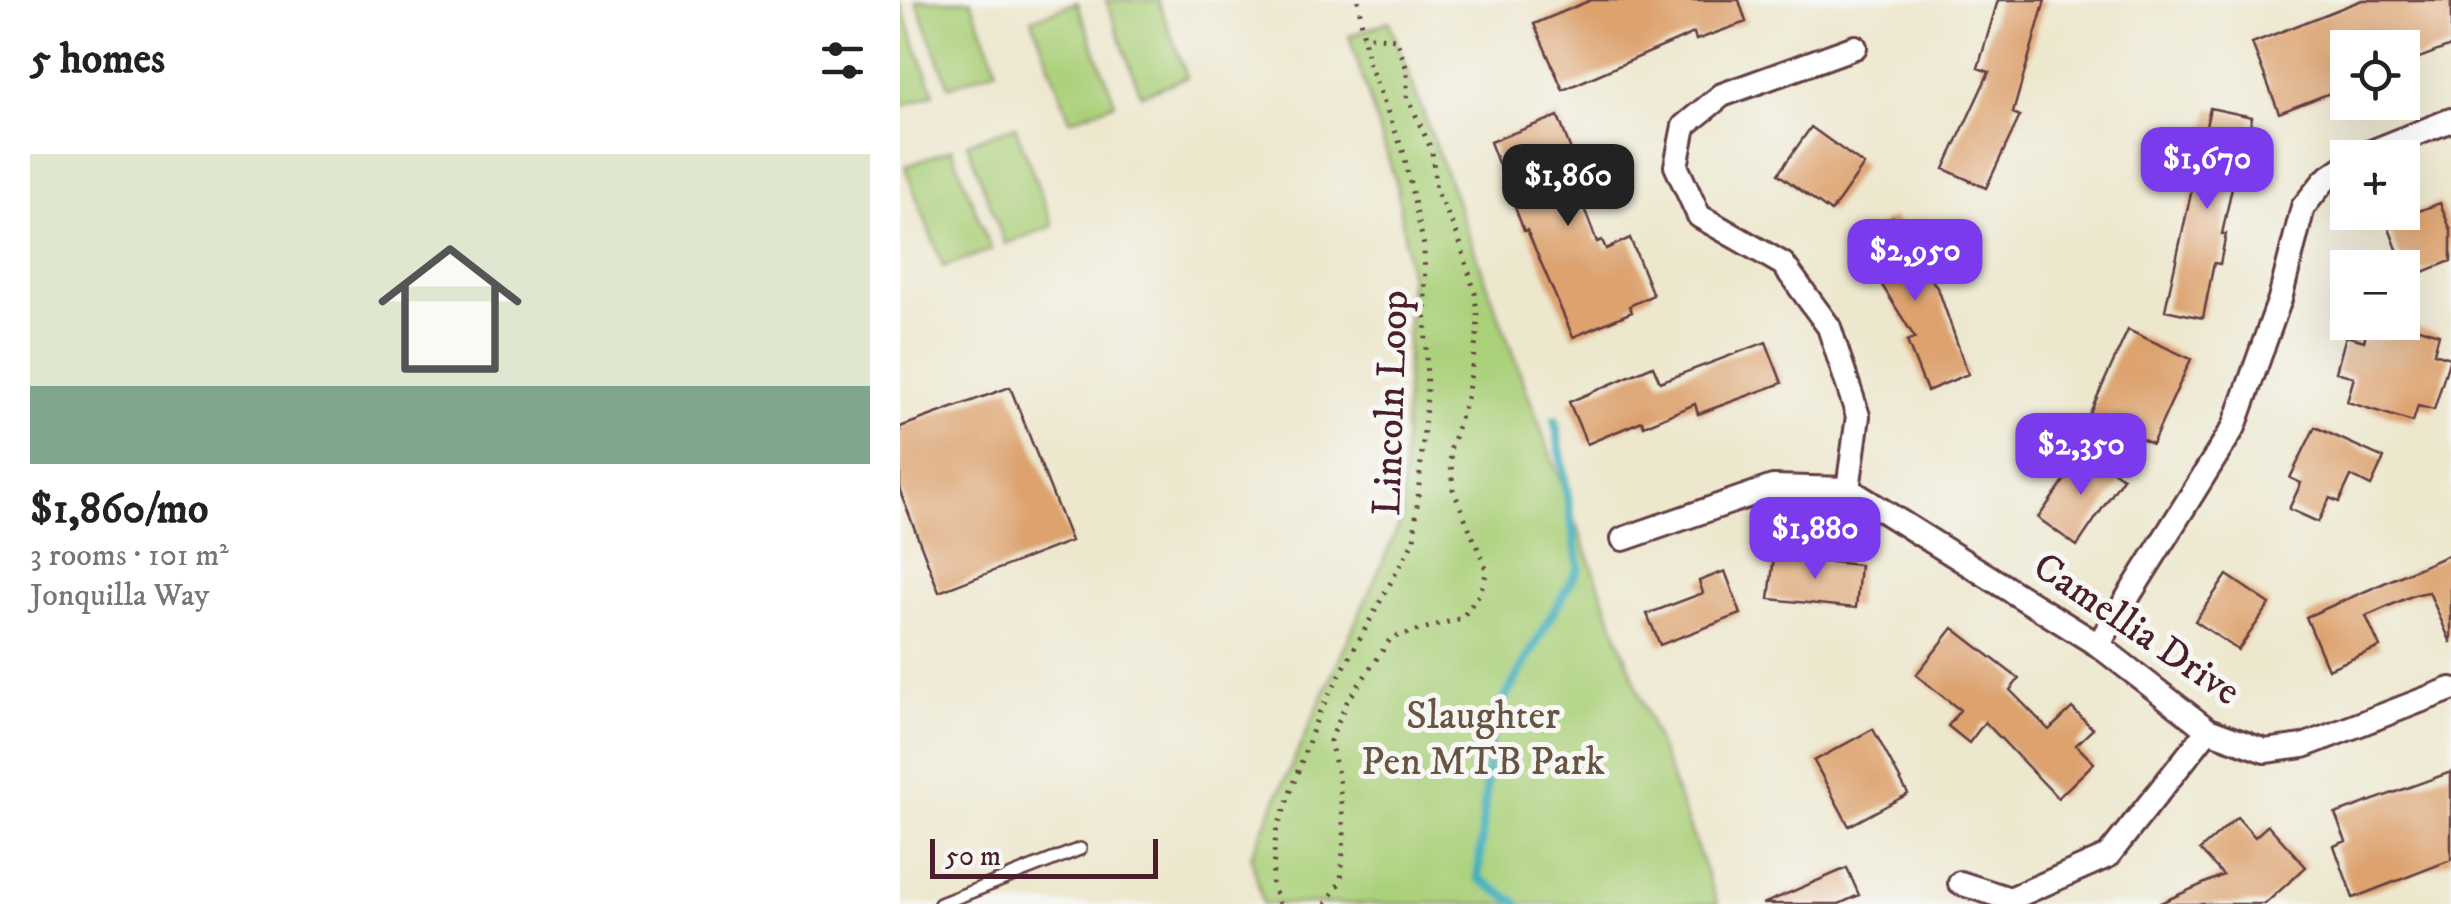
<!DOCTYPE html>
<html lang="en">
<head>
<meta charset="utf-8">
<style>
  :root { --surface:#fff; --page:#f2f2f2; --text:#222; --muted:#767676; --line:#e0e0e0; --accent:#7c3aed }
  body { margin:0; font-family:"IM FELL DW Pica",serif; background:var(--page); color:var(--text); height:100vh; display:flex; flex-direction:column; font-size:38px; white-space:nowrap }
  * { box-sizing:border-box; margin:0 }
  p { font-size:32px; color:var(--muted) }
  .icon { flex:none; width:55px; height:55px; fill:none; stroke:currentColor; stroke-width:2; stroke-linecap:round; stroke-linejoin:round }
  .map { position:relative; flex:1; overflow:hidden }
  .details { display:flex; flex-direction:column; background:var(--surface); width:900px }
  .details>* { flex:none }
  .buttons { position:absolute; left:1430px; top:30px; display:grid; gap:20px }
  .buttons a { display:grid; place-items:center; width:90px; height:90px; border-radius:0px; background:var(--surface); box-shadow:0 10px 40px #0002; font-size:50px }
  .scale { position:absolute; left:30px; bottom:25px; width:228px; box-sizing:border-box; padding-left:10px; border:5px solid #4a1f2b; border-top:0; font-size:28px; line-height:35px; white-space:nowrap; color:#4a1f2b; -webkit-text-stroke:8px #f6f6f2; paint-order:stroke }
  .price { position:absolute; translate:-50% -85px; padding:0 22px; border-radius:20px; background:var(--accent); color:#fff; font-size:32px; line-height:65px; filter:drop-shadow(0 2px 5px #0008) }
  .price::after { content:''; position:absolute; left:50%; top:60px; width:30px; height:22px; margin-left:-15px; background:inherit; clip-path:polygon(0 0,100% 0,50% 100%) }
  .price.active { background:#222; color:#fff }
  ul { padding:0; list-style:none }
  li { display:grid; align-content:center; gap:20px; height:530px; padding:0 30px }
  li+li { border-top:2px solid var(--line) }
  li span { display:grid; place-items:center; height:310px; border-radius:0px; color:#555 }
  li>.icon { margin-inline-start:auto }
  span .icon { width:180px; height:180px; fill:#fffc; stroke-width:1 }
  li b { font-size:42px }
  h2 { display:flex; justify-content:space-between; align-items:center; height:120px; padding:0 30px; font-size:42px }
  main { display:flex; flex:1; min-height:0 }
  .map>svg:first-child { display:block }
  .green { fill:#abd07a; stroke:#7a7852; stroke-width:2.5 }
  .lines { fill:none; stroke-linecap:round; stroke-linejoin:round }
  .stream { stroke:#3eaeb9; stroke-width:9 }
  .building { fill:#dda26e }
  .service-casing { stroke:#623d43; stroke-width:16 }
  .minor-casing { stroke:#623d43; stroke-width:28 }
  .path { stroke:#623d43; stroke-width:5; stroke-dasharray:2.5 8; stroke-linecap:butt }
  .service { stroke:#fff; stroke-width:11 }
  .minor { stroke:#fff; stroke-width:22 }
  .labels { text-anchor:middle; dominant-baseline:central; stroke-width:10; stroke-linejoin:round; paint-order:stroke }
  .street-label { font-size:40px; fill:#4a1f2b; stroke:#f6f6f2 }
  .park-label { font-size:40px; fill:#675443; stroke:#f6f6f2 }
</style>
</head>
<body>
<main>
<section class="details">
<h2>5 homes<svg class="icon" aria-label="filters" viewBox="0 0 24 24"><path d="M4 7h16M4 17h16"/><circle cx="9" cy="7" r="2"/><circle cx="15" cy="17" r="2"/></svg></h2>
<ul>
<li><span style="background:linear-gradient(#dfe7d0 75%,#7fa58c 0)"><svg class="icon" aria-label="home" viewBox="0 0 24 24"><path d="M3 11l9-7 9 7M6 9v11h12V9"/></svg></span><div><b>$1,860/mo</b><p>3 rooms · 101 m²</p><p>Jonquilla Way</p></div></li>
</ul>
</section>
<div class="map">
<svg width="1551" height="904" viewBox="0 0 1551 904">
  <rect width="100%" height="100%" fill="#f6f6f2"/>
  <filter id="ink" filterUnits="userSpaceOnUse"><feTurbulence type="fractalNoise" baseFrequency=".01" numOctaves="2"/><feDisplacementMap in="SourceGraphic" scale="20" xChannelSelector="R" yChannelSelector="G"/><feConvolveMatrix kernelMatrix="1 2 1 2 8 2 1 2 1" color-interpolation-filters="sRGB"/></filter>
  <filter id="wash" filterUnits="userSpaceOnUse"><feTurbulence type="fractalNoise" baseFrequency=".0048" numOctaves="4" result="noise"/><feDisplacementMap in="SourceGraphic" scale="40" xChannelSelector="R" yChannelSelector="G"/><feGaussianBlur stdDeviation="2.25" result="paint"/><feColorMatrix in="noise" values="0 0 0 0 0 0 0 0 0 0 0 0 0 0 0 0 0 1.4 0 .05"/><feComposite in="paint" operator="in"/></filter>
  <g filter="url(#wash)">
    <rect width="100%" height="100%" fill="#ede7cd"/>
    <path class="green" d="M16,0H71L97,69L49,87Z
      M206,0H258L287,77L241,95Z
      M177,2L215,103L170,120L132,19Z
      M0,3L34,94L0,107Z
      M489,21L818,904H363L351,856L501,521L510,279L497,186L449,36Z
      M115,126L153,226L105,244L67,143Z
      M52,149L91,250L43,267L5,167Z"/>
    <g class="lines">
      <path class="stream" d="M618,904L578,878L592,721L679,567L655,420"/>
    </g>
    <g id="blocks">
      <path class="building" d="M691,0H839L846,22L796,40L794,33L663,90L634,24Z
        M1098,0H1145L1113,113L1120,116L1086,188L1044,169L1089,72L1078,68Z
        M1462,0H1551V46L1514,60L1512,55L1502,59V48H1448V86L1379,113L1352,43Z
        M1310,108L1352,117L1346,147L1341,145L1322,234H1326L1320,264L1314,263L1303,318L1265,310Z
        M658,116L685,187L677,190L697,242L702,240L706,249L730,238L753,295L729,306L732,312L673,337L627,230L624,231L590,142Z
        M911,127L964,165L931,212L878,174Z
        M1540,203L1551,231V261L1508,278L1487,223Z
        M993,217L1039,291L1068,374L1027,391L1007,341L1015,338L955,242Z
        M1470,322L1493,329L1494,322H1499L1539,334L1534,353L1550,358L1534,410L1518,406L1513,422L1447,402L1454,377L1436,372L1446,336L1464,341Z
        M1228,330L1291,359L1252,444L1189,415Z
        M866,342L882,383L798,414L795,404L744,426L742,421L687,444L669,402L753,366L760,382Z
        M110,387L171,541L39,592L0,491V427Z
        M1415,427L1484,458L1471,486L1451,476L1439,502L1430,498L1418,522L1389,509L1401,483L1390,478Z
        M1185,451L1223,478L1177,546L1138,518Z
        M1551,554V643L1529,592L1514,595L1466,616L1480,647L1428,669L1406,617Z
        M874,556L960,565L956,608L869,599Z
        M825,571L841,614L760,645L747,614L803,593L799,581Z
        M1327,575L1370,604L1338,650L1295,621Z
        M1053,628L1119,679L1110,690L1149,730L1172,708L1193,729L1176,745L1194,763L1158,798L1085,722L1069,743L1048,726L1060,710L1016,675Z
        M973,729L1008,794L949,826L914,761Z
        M1551,772V860L1453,898L1434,846L1446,841L1435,814Z
        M1337,817L1355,837L1368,825L1406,867L1365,904H1258L1323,875L1300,850Z
        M947,868L959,895L939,904H863Z"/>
    </g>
  </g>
  <g filter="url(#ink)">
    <use href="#blocks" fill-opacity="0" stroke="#623d43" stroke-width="2.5"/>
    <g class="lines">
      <g class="service-casing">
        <path id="service" d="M40,904L180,849"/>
      </g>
      <g class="minor-casing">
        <path id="minor" d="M1456,158L1551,120
          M948,489L958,416L929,327L883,264L799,216L776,166L784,126L822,95L955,47
          M723,539L873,487L948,489L1198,645L1308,730L1365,751L1403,746L1551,689
          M1198,645L1334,427L1380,299L1403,207L1425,180L1448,164
          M1060,883L1110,899L1208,856L1308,730"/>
      </g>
      <path class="path" d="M379,904L372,883L376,832L419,713L514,540L527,396L524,246L503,151L468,62L458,0
        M426,904L441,881L444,835L439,779L430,741L447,702L491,638L562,618L580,593L587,571L553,489L550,450L567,397L578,329L575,293L558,236L536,190L532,151L507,96V70L496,39L462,35"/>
      <use href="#service" class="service"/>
      <use href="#minor" class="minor"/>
    </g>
  </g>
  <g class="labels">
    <g class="street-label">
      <text transform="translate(492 403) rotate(-88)">Lincoln Loop</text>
      <text transform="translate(1236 630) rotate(34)">Camellia Drive</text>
    </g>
    <g class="park-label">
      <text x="583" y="717">Slaughter<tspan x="583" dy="46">Pen MTB Park</tspan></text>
    </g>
  </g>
</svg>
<div class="buttons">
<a><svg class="icon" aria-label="locate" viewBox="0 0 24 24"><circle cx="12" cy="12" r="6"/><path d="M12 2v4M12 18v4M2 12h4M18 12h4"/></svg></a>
<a>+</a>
<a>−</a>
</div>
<div class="scale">50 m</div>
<b class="price" style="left:1307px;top:212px">$1,670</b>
<b class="price active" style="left:668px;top:229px">$1,860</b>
<b class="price" style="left:1015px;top:304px">$2,950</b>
<b class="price" style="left:1181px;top:498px">$2,350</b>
<b class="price" style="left:915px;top:582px">$1,880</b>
</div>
</main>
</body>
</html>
